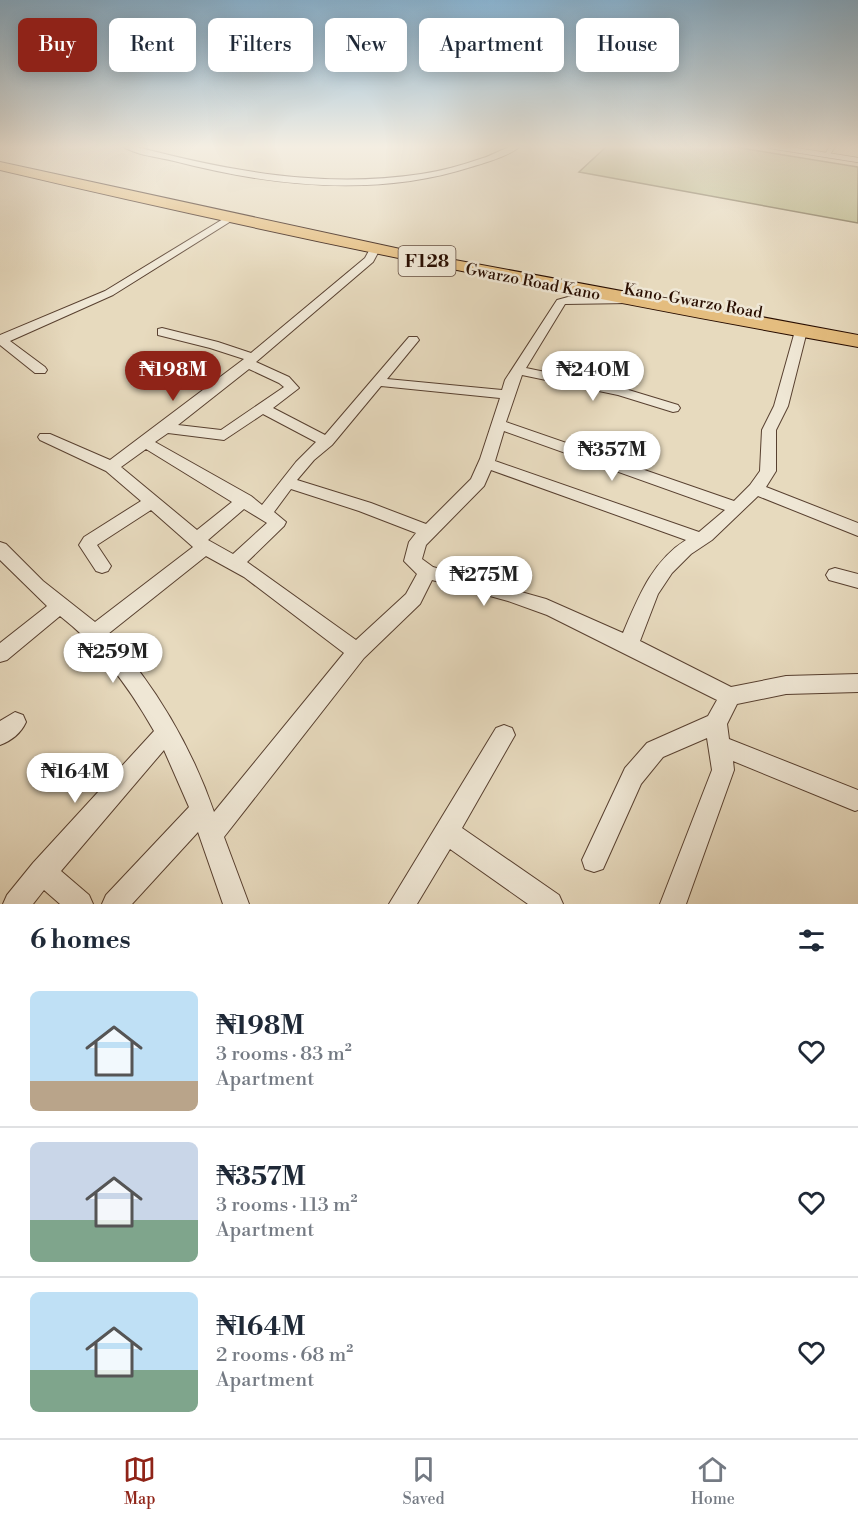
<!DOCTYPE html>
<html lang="en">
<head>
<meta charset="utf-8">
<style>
  :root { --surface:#fff; --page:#f2f2f3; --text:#1f2937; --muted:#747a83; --line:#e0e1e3; --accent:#8f2418 }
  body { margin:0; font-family:"Libre Bodoni",serif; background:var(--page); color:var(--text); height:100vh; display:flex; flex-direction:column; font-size:22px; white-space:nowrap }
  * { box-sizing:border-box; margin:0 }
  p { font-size:20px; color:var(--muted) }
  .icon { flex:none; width:33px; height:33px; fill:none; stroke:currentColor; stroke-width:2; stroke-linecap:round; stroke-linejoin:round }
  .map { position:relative; height:904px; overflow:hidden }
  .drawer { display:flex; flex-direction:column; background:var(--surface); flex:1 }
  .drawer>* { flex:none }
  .top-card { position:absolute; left:18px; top:18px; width:822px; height:54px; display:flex; gap:12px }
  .price { position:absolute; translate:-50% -51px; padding:0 14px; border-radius:21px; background:#fff; color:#222; font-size:20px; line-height:39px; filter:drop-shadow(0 2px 3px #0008) }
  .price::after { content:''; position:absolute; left:50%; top:36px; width:18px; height:14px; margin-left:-9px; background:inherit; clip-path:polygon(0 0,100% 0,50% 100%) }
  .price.active { background:var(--accent); color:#fff }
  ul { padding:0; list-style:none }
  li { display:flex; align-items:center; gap:18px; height:150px; padding:0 30px }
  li+li { border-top:2px solid var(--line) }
  li span { display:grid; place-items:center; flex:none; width:168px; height:120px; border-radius:9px; color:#555 }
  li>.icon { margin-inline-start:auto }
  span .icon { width:72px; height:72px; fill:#fffc; stroke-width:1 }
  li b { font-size:26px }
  h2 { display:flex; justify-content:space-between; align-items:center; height:72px; padding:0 30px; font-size:26px }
  .pill { padding:0 21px; border-radius:9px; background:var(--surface); box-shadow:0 3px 15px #0003; font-size:21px; line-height:54px }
  .pill.active { background:var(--accent); color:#fff }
  .dock { display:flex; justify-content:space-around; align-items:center; height:84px; border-top:2px solid var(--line); background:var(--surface); font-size:16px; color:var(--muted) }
  .dock a { display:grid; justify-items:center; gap:3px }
  .dock .active { color:var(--accent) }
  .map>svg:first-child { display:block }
  .green { fill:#bdbd8c; stroke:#726546; stroke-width:1.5 }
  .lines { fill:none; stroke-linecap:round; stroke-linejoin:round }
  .service-casing { stroke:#584030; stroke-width:6 }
  .minor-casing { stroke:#584030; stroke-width:2 }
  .primary-casing { stroke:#280d00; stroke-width:2 }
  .service { stroke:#efe7d5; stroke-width:4.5 }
  .minor { fill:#efe7d5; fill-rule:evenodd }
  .primary { fill:#e4bd7f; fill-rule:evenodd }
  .labels { text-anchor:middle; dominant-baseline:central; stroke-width:5; stroke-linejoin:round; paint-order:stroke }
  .far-street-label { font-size:16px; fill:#280d00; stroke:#efe7d5 }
  .shield { fill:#efe7d5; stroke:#644e40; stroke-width:1.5 }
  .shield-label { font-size:18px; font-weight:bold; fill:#280d00 }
</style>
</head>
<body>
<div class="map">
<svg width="858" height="904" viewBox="0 0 858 904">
  <rect width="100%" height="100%" fill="#e7dabe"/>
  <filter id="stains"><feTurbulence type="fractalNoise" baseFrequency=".00333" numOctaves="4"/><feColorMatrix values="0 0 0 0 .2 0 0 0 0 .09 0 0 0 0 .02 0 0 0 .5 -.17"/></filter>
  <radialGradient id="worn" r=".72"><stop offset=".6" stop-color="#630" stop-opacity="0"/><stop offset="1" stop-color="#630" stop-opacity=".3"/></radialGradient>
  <path class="green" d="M607,146H728L858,167V223L579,172Z"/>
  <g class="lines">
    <g class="service-casing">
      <path id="service" d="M770,146L858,160
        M827,155L833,146"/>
    </g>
    <g class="minor-casing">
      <path id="minor" d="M122,146H133C229,171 322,189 421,174C442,171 463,165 483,158C496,154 507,145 521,146C507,157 487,162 471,167C375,198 270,186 174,161C158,157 135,155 122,146Z
        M228,216L236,218L113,295L10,341L45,367L47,370L45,373H35L0,345V335L105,291Z
        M375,246L380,249L373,262L256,362L289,377L299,388L273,408L325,435L409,337H417L419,340L387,379L502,390L505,380L557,300L568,297L626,298L632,301L630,303L565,304L526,368L622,388L678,405L680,408L678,411L673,412L618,395L522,375L506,422L734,501L750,485L760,471L762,430L774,406L795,331L801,327L805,328L807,331L788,406L776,430V471L766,487L858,523V536L758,496L712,540L691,554L672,573L658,594L640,641L731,687L786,676L858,674V692L786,694L737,704L727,724L729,739L858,790V810L855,811L733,761L734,770L686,904H660L712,770L707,738L663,757L641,784L603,869L594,872L585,869L582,860L625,768L647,743L708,716L717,700L547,615L508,601L432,580L420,604L364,658L224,837L249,904H223L198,832L132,904H102L106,895L189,807L164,750L61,871L89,895L93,904H60L44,890L33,904H3L7,895L33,863L154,731C129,687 100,647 60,616L7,660L0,662V643L47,606L0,560V542L6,544L43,581L95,622L193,547L151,510L97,545L111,566L108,571L102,573L96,571L79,545L84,537L141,501L106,471L40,440L38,437L40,434H50L110,460L244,359L210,348L158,335V329L162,328L218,342L251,353L365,258L371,247ZM249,369L279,383L284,387L221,430L178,425ZM381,386L500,398L480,459L471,479L426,524L371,503L297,480L314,460L332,445ZM263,414L316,442L296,462L262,505L251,496L155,442L168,433L224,440ZM504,431L725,510L699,532L495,461ZM146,449L232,502L197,530L121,467ZM491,470L686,540C652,561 638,598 623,633L546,599L433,567L422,559L426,545L484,486ZM291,489L359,511L416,533L409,542L404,561L417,574L406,594L356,640L247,562L284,526L286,522L274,512ZM244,509L267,523L233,554L208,540ZM206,556L244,577L344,653L214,812C192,748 155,684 108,634Z
        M835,568L858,574V588L829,580L826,575L829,570Z
        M15,712L23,715L26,722C21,733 11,741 0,745V721Z
        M504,725L512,728L515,735L462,828L559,895L563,904H528L450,849L417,904H389L496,728Z"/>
    </g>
    <g class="primary-casing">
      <path id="primary" d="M0,162L428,255L858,335V347C570,295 285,237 0,170Z"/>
    </g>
    <use href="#service" class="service"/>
    <use href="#minor" class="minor"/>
    <use href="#primary" class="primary"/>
  </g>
  <linearGradient id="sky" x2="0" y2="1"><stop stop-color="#89b6d6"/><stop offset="0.54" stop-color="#f4eee2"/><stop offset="1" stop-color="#f4eee2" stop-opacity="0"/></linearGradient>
  <rect width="858" height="272" fill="url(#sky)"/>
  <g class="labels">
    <g class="far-street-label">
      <text transform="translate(533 282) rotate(11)">Gwarzo Road Kano</text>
      <text transform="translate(693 301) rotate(10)">Kano-Gwarzo Road</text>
    </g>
    <rect class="shield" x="398.5" y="246" width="57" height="30" rx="4.5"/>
    <g class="shield-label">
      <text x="427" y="261">F128</text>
    </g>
  </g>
  <rect width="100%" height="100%" filter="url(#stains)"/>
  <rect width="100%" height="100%" fill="url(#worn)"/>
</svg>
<b class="price active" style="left:173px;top:402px">₦198M</b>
<b class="price" style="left:593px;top:402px">₦240M</b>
<b class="price" style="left:612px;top:482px">₦357M</b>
<b class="price" style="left:484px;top:607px">₦275M</b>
<b class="price" style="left:113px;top:684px">₦259M</b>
<b class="price" style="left:75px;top:804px">₦164M</b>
<div class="top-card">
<a class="pill active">Buy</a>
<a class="pill">Rent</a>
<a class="pill">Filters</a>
<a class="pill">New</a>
<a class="pill">Apartment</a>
<a class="pill">House</a>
</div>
</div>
<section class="drawer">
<h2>6 homes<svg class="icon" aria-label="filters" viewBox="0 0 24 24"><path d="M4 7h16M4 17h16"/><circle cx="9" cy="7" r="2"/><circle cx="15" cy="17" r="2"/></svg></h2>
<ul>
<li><span style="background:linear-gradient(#bfe0f5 75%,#b9a48a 0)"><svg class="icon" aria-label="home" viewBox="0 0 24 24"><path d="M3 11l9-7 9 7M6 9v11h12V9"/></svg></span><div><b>₦198M</b><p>3 rooms · 83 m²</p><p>Apartment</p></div><svg class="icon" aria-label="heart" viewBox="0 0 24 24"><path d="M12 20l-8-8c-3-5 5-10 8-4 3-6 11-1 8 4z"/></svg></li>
<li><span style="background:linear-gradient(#c9d6e8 65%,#7fa58c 0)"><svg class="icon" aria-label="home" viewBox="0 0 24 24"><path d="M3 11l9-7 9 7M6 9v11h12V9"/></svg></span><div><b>₦357M</b><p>3 rooms · 113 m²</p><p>Apartment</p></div><svg class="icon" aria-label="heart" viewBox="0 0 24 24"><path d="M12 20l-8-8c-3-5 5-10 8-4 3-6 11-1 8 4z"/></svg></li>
<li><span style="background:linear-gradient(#bfe0f5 65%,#7fa58c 0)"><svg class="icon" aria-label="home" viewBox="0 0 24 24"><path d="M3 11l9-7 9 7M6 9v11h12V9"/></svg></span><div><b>₦164M</b><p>2 rooms · 68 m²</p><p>Apartment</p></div><svg class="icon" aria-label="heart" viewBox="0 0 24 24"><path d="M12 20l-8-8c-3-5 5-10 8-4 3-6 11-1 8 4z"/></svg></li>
</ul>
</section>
<nav class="dock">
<a class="active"><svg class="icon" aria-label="map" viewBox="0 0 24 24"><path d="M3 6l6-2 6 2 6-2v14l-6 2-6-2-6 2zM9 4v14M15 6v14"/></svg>Map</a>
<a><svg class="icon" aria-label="saved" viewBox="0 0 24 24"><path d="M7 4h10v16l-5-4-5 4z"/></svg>Saved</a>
<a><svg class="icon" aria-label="home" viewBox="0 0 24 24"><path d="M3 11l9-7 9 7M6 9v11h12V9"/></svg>Home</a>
</nav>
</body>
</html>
